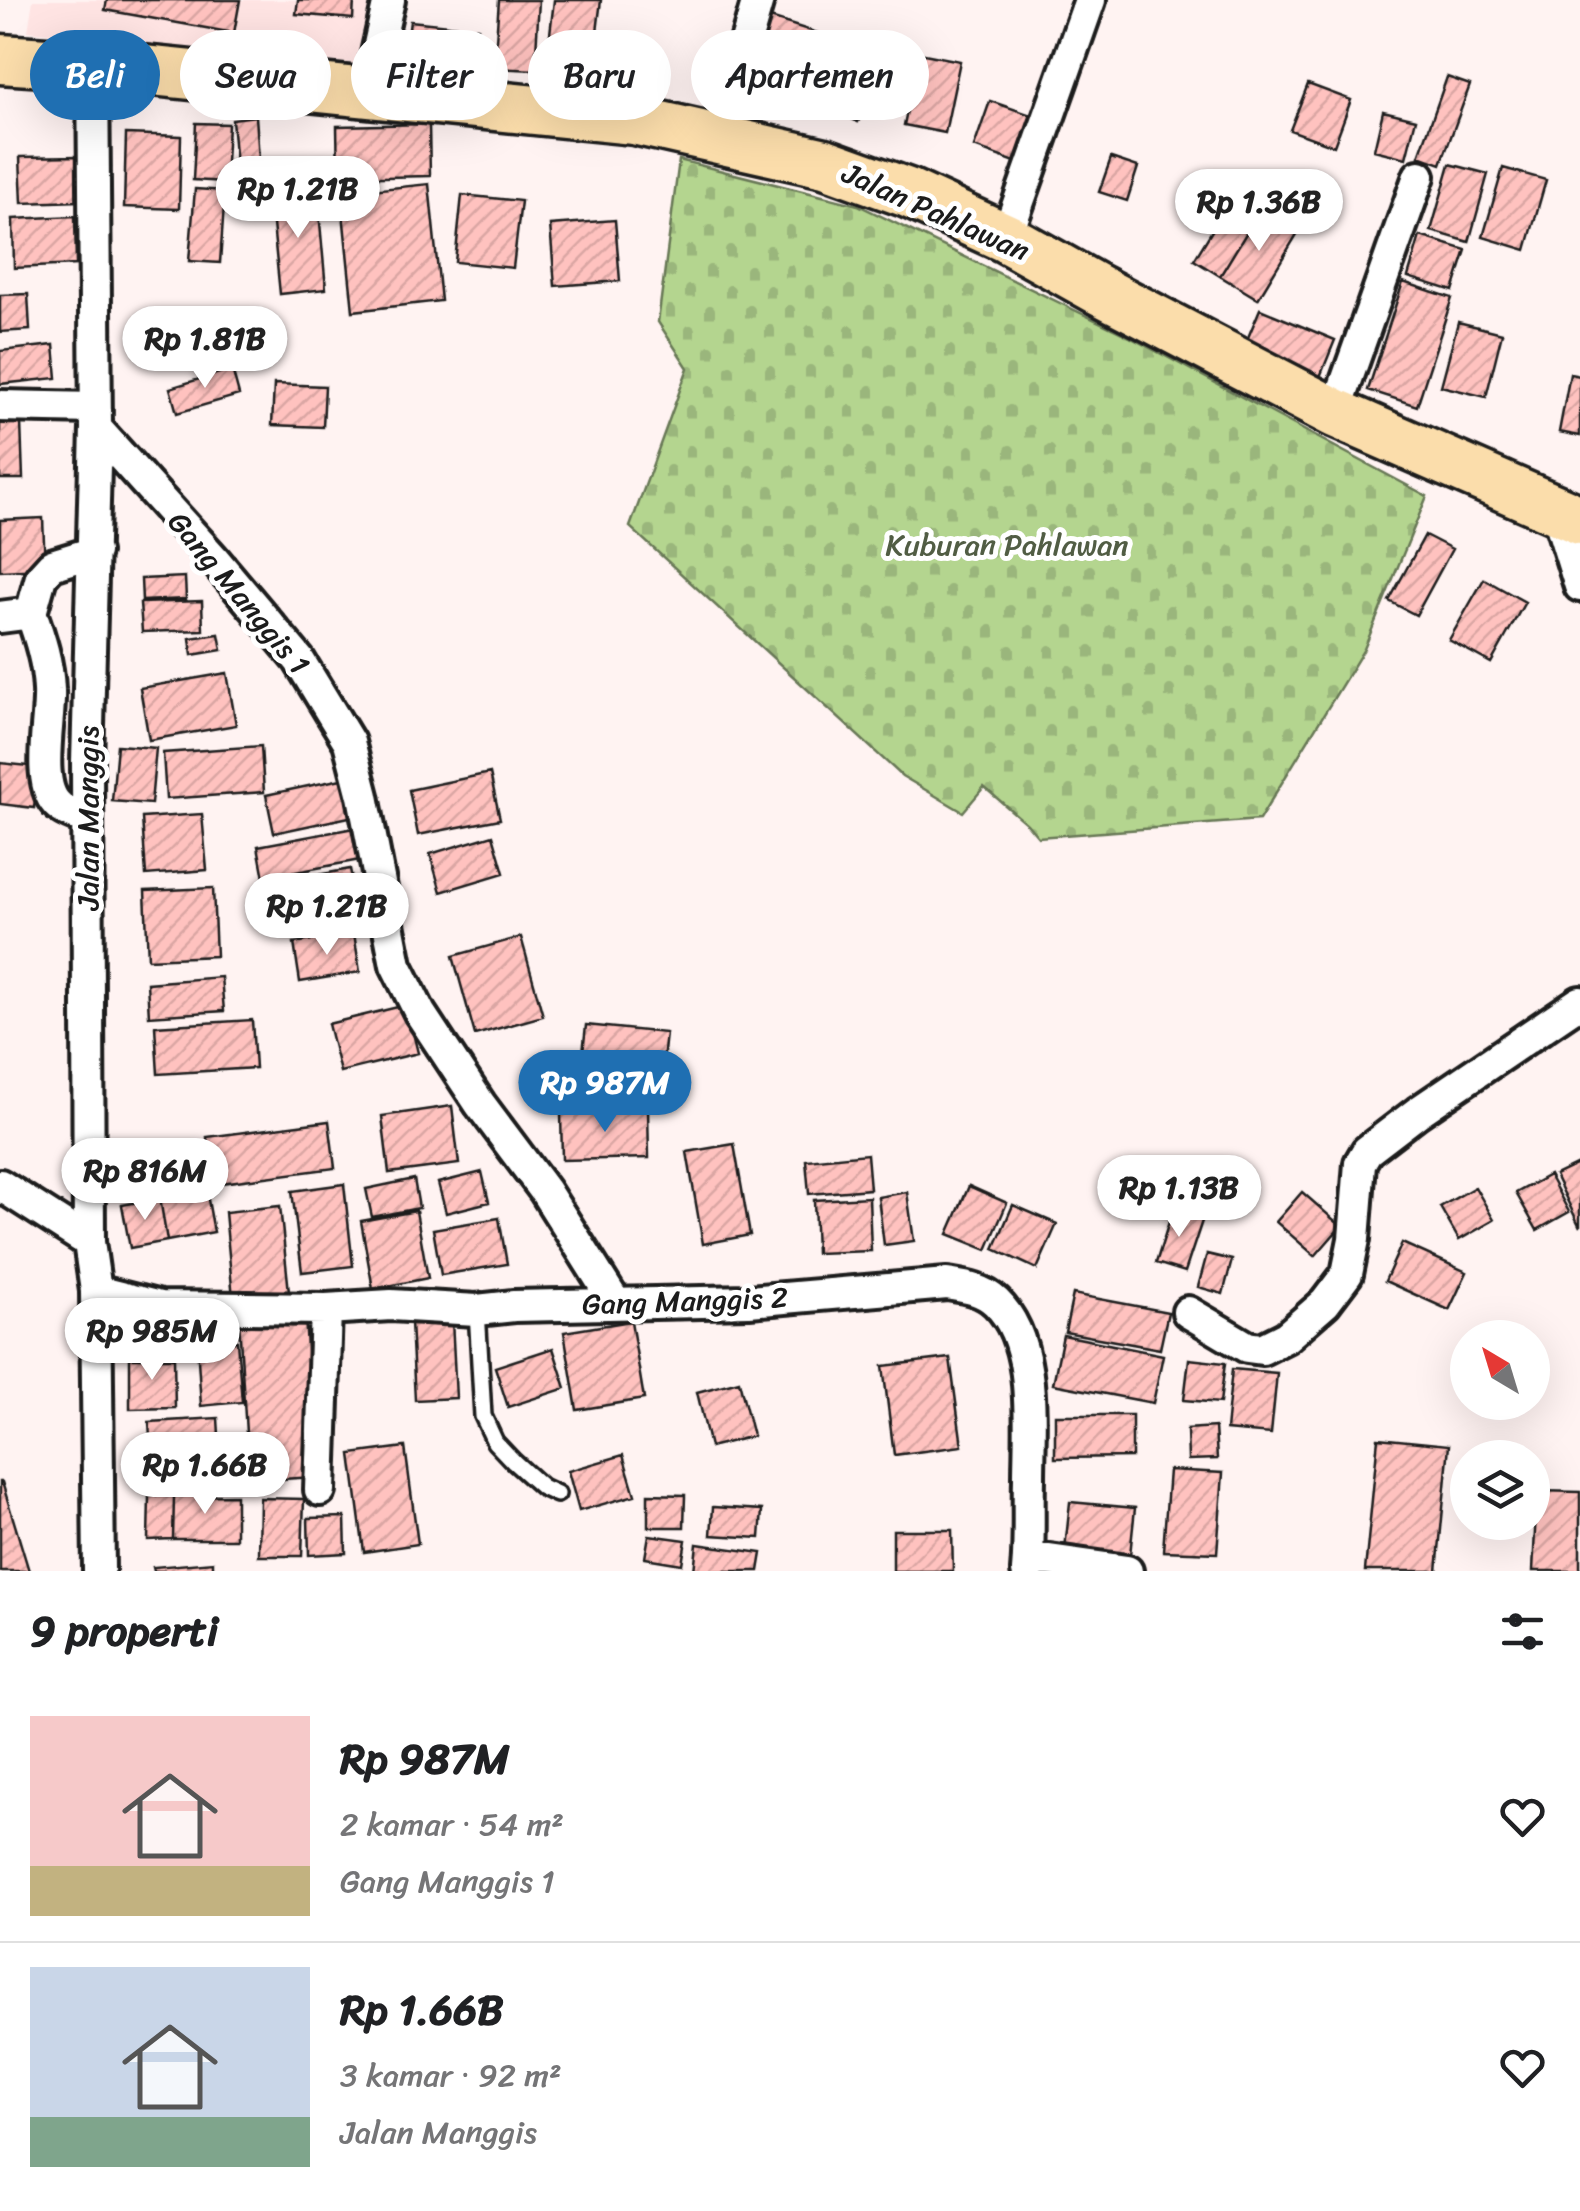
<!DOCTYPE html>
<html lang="id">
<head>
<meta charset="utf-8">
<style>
  :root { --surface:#fff; --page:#f2f2f2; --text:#202124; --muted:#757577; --line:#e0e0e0; --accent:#1f6fb2 }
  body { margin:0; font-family:Sriracha,sans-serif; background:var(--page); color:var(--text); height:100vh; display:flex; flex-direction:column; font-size:38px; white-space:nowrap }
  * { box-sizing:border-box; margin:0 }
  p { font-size:32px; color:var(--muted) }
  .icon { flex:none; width:55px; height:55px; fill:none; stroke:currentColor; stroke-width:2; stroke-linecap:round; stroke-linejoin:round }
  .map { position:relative; height:1571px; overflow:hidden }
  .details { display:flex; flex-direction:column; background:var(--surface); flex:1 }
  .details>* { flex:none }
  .guide { position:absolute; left:30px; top:30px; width:1000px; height:90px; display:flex; gap:20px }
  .needle { width:65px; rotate:322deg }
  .controls { position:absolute; left:1450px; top:1320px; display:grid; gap:20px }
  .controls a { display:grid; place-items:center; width:100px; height:100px; border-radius:50%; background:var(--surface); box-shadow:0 10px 40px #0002; font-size:50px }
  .price { position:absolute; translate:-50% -85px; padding:0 22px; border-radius:35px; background:#fff; color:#222; font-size:32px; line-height:65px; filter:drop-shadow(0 2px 5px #0008) }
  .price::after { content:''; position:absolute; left:50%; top:60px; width:30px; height:22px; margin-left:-15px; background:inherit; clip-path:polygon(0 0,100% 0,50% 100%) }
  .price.on { background:var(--accent); color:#fff }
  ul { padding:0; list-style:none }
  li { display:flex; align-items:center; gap:30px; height:250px; padding:0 30px }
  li+li { border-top:2px solid var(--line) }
  li span { display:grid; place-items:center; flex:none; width:280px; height:200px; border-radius:0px; color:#555 }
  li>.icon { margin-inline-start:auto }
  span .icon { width:120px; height:120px; fill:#fffc; stroke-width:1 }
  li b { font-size:42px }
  h2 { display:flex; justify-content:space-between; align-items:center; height:120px; padding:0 30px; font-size:42px }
  .tag { padding:0 35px; border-radius:45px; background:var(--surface); box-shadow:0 10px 40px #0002; font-size:35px; line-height:90px }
  .tag.on { background:var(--accent); color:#fff }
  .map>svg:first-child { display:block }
  .built { fill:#ffe4e3 }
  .cemetery { fill:url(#cemetery-stones); stroke:#687856; stroke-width:2.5 }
  .building { fill:url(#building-hatch); stroke:#1c1c1c; stroke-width:2.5 }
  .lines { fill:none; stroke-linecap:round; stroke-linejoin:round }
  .lane-casing { stroke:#1c1c1c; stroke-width:22 }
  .street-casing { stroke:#1c1c1c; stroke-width:38 }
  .primary-casing { stroke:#1c1c1c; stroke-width:55 }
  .lane { stroke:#fff; stroke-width:15 }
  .street { stroke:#fff; stroke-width:30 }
  .primary { stroke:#fbddab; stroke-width:48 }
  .labels { text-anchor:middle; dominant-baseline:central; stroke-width:10; stroke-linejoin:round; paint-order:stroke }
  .street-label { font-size:30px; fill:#1c1c1c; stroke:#fff }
  .park-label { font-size:30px; fill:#515d44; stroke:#fff }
</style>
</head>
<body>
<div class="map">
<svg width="1580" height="1571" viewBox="0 0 1580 1571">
  <defs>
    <pattern id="cemetery-stones" width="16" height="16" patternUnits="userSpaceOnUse" patternTransform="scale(2.5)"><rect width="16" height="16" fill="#b4d58f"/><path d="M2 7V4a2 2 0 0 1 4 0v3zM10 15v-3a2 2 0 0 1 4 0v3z" fill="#9ab67b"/></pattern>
    <pattern id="building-hatch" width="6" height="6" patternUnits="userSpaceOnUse" patternTransform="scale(2.5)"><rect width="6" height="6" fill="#ffc2bf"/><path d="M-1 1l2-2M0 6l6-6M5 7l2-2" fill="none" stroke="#daa6a4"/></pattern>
  </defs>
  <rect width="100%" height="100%" fill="#fff3f2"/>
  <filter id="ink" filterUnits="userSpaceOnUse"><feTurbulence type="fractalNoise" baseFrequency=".01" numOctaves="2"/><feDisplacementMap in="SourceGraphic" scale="20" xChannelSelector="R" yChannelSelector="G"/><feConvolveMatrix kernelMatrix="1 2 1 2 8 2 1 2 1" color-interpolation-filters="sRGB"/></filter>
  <g filter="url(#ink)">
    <path class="built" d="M33,0H377L363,66L28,31Z"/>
    <path class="cemetery" d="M679,160L858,205L1126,335L1427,496L1364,649L1259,820L1038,837L1027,824L984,787L963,812L902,776L630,527L688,368L658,322Z"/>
    <path class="building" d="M107,0H240L234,33L105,10Z
      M298,0H354L353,19L296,14Z
      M499,0H539L535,70L494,68Z
      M554,0H601L594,56L548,51Z
      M764,16L821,34L810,66L753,48Z
      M410,21L478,28L476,43L408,36Z
      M919,53L960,61L945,133L904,125Z
      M841,59L880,80L858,122L818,102Z
      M1447,77L1470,85L1441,164L1419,156Z
      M1308,84L1351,100L1334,146L1290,130Z
      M990,101L1040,118L1023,165L974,147Z
      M1383,111L1416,119L1406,158L1374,150Z
      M256,116L261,188L238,190L232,119Z
      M196,123L228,124L225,182L193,180Z
      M429,124L430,176L338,178L337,126Z
      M126,134L181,136L179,209L124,207Z
      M79,156L80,201L22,203L20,157Z
      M1111,158L1138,167L1127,201L1099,192Z
      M1450,164L1488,174L1469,242L1431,231Z
      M1503,168L1546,180L1526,250L1483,237Z
      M1271,181L1314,205L1302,226L1259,201Z
      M429,184L441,301L353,311L341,193Z
      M195,189L225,191L220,263L189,261Z
      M317,189L326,289L280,294L270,194Z
      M1235,193L1261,209L1220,276L1194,260Z
      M462,195L521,201L513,268L455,262Z
      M1261,209L1299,231L1258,299L1220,276Z
      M75,216L76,265L14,268L13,219Z
      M615,220L620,281L555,286L550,225Z
      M1420,236L1466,250L1453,291L1408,277Z
      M1403,282L1452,298L1417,406L1368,390Z
      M28,294L30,330L0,332V295Z
      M1260,309L1335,340L1320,377L1244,347Z
      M1458,322L1502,333L1486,397L1441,386Z
      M54,345L57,378L0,384V351Z
      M232,369L239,395L177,413L170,388Z
      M1570,374L1580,376V436L1559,432Z
      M274,384L325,386L323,427L272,425Z
      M21,422L23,479H0V423Z
      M43,518L45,569L0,571V520Z
      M1425,535L1452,549L1416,615L1389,601Z
      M185,577L186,599L142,601L141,579Z
      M1484,579L1525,602L1491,663L1449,640Z
      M202,601L203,630L142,632L140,603Z
      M219,634L222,650L192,655L190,638Z
      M227,673L236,725L149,740L140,688Z
      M117,745L156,748L151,804L112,801Z
      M261,746L264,792L166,799L163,753Z
      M0,763L39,767L34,808L0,804Z
      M490,773L500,819L418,835L409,790Z
      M346,778L354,816L274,833L266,795Z
      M202,814L207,870L146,875L142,818Z
      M354,828L360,860L264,878L258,846Z
      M493,835L504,873L441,892L430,854Z
      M350,869L359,915L294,927L286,881Z
      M213,888L216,956L148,959L145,891Z
      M354,933L360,972L300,982L294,943Z
      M521,937L543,1016L475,1035L453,956Z
      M221,977L224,1011L149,1016L147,983Z
      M406,1005L418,1053L340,1072L328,1024Z
      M252,1020L255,1068L158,1074L155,1026Z
      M586,1025L666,1033L659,1099L579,1090Z
      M452,1106L459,1164L389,1173L382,1116Z
      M648,1109L649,1158L562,1160L561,1112Z
      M329,1121L335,1168L213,1184L207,1137Z
      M734,1144L750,1235L703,1244L687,1152Z
      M867,1154L870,1189L809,1194L806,1160Z
      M1580,1163V1227L1555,1175Z
      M482,1172L489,1202L446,1213L438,1183Z
      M1549,1175L1569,1212L1537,1230L1516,1193Z
      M414,1179L419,1208L372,1217L366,1189Z
      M344,1184L353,1266L302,1272L292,1191Z
      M969,1186L1007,1203L987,1250L948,1234Z
      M1475,1187L1494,1220L1459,1240L1440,1207Z
      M206,1189L214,1232L167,1241L160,1198Z
      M907,1192L914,1241L884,1245L878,1197Z
      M1302,1192L1341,1226L1315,1256L1276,1222Z
      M869,1197L871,1251L816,1253L814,1200Z
      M160,1198L167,1241L130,1248L122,1205Z
      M1013,1205L1057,1224L1037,1269L994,1249Z
      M280,1206L289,1292L233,1298L225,1212Z
      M1173,1209L1203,1218L1185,1272L1156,1263Z
      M416,1211L428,1278L373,1289L361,1221Z
      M499,1218L507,1264L441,1275L433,1229Z
      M1402,1243L1467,1272L1449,1310L1385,1281Z
      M1207,1254L1232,1260L1223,1294L1198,1287Z
      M1073,1294L1168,1312L1160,1349L1065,1332Z
      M305,1316L315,1477L249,1481L239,1321Z
      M452,1320L456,1398L415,1400L411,1322Z
      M631,1321L644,1399L577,1410L564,1332Z
      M1063,1335L1163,1355L1153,1403L1053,1384Z
      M237,1341L242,1402L201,1406L197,1344Z
      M553,1348L566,1388L508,1407L495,1367Z
      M130,1358H174L175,1408L130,1409Z
      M950,1358L962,1446L894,1455L883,1366Z
      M1189,1359L1225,1363L1220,1403L1184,1400Z
      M1232,1369L1277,1373L1271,1434L1226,1430Z
      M739,1381L753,1436L710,1447L697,1392Z
      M1055,1415H1132V1457L1055,1458Z
      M218,1418L221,1469L152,1472L149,1422Z
      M1215,1427L1217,1459L1188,1460L1187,1429Z
      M1378,1438L1449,1445L1437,1571H1365Z
      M405,1447L418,1544L364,1552L351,1454Z
      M623,1455L635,1495L579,1511L568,1471Z
      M1169,1470L1223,1473L1217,1553L1163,1551Z
      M0,1482H2L29,1571H0Z
      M1537,1491L1580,1492V1571H1533Z
      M648,1494L685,1495L684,1527H648Z
      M236,1495V1539H173L174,1496Z
      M149,1496H174L173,1539L148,1540Z
      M260,1498L304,1499L302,1556H259Z
      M1070,1502L1135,1508L1130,1555L1065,1549Z
      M713,1507L762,1510L760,1538L711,1535Z
      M345,1517L346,1553L309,1555L308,1518Z
      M893,1530H952L953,1571H893Z
      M649,1535L686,1540L682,1564L645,1558Z
      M697,1544L762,1553L759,1571H694Z
      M213,1562V1571H154L153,1567Z"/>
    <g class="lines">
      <g class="lane-casing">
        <path id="lane" d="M477,1310L483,1416L495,1442L514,1462L542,1487L557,1494"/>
      </g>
      <g class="street-casing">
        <path id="street" d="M93,65L96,428L87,763L89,1242L96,1291L99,1571
          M368,94L389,0
          M718,139L758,0
          M1006,238L1090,0
          M0,406L95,408
          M1335,413L1419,176
          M96,428L213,558L299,660L349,742L363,796L396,965L420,1013L480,1104L545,1191L616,1304
          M1556,509L1580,586
          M31,613C40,638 48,663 49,690C51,719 34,785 59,806C65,812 79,816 87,820
          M0,617L31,613L41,577L52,565L94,552
          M0,1185L89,1242
          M96,1291L160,1307L326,1309L391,1305L477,1310L514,1306L749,1301L947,1284C965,1287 982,1289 996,1302C1038,1342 1029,1426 1029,1479C1028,1510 1030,1540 1027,1571
          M1188,1312L1247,1347L1262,1349L1286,1337L1325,1303L1347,1274L1354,1239L1360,1163L1367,1151L1418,1112L1580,1002
          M320,1490L326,1309
          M1028,1557L1127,1571"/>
      </g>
      <g class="primary-casing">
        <path id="primary" d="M0,59L93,65L634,120L825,163L908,193L1006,238L1099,290L1335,413L1580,520"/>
      </g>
      <use href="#lane" class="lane"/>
      <use href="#street" class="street"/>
      <use href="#primary" class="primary"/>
    </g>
  </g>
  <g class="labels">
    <g class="street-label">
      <text transform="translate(936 212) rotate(24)">Jalan Pahlawan</text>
      <text transform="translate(239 593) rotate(50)">Gang Manggis 1</text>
      <text transform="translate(88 818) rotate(-90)">Jalan Manggis</text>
      <text transform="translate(685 1301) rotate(-2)">Gang Manggis 2</text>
    </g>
    <g class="park-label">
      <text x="1007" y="545">Kuburan Pahlawan</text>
    </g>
  </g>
</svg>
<div class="controls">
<a><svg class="needle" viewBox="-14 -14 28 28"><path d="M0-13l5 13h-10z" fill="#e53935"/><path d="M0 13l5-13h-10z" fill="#757577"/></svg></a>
<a><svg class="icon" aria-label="layers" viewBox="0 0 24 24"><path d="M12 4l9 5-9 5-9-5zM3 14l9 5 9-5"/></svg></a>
</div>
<b class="price" style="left:298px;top:241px">Rp 1.21B</b>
<b class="price" style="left:1259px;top:254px">Rp 1.36B</b>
<b class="price" style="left:205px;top:391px">Rp 1.81B</b>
<b class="price" style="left:327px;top:958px">Rp 1.21B</b>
<b class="price on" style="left:605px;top:1135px">Rp 987M</b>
<b class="price" style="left:145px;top:1223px">Rp 816M</b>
<b class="price" style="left:1179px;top:1240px">Rp 1.13B</b>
<b class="price" style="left:152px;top:1383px">Rp 985M</b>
<b class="price" style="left:205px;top:1517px">Rp 1.66B</b>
<div class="guide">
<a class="tag on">Beli</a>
<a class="tag">Sewa</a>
<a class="tag">Filter</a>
<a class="tag">Baru</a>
<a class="tag">Apartemen</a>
</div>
</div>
<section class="details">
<h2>9 properti<svg class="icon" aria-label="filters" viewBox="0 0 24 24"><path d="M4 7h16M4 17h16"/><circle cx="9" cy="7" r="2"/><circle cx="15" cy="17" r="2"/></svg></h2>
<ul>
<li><span style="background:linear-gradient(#f6c9c9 75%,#c2b280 0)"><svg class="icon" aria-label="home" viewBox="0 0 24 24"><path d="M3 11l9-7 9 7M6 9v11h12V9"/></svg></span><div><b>Rp 987M</b><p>2 kamar · 54 m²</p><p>Gang Manggis 1</p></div><svg class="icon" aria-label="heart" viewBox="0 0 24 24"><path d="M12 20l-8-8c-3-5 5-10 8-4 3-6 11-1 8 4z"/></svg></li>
<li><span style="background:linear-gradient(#c9d6e8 75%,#7fa58c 0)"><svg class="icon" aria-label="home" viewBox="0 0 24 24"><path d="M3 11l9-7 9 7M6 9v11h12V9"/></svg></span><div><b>Rp 1.66B</b><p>3 kamar · 92 m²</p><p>Jalan Manggis</p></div><svg class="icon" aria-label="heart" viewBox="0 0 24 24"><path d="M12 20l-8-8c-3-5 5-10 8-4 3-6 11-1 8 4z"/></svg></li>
</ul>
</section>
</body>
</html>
